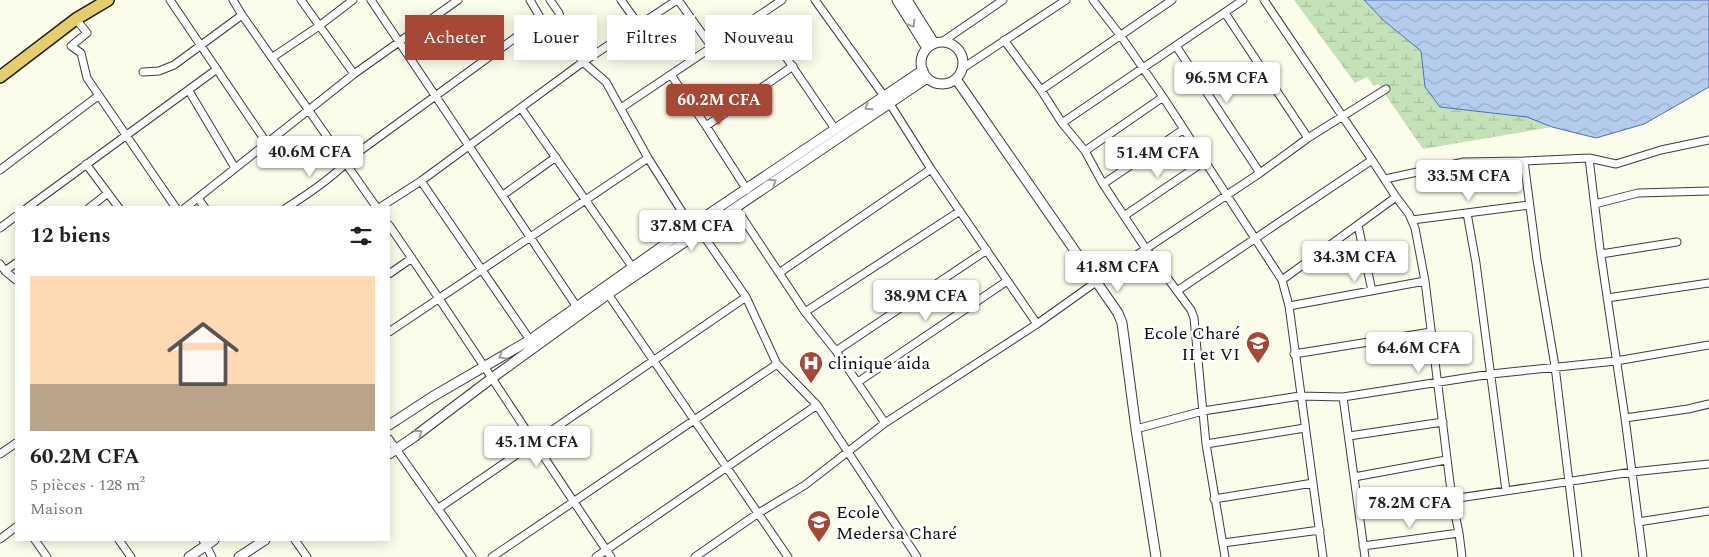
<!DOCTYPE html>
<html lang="fr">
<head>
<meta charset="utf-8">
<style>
  :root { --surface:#fff; --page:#f6f6f6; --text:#222; --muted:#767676; --accent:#a64835 }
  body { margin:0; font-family:Spectral,serif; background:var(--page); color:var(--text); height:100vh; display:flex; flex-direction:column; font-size:19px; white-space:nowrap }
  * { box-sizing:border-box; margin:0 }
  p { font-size:16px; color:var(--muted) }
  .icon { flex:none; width:28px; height:28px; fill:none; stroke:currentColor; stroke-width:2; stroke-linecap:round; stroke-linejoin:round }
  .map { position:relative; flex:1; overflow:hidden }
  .panel { position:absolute; left:15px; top:206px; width:375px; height:335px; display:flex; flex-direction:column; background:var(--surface); border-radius:0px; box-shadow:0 2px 12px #0003 }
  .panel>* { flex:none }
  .hud { position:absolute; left:405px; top:15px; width:475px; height:45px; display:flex; gap:10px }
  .price { position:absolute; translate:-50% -42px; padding:0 11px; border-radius:5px; background:#fff; color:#222; font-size:16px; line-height:32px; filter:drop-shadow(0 1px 2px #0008) }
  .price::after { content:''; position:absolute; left:50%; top:30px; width:15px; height:11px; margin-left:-8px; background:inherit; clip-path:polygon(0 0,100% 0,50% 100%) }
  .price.current { background:var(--accent); color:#fff }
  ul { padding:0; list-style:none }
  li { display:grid; align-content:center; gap:10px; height:265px; padding:0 15px }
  li span { display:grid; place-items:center; height:155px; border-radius:0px; color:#555 }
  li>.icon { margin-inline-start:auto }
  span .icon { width:90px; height:90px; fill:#fffc; stroke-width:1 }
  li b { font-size:21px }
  h2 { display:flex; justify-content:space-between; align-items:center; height:60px; padding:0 15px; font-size:21px }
  .tag { padding:0 18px; border-radius:0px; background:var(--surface); box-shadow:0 2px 12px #0003; font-size:18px; line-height:45px }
  .tag.current { background:var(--accent); color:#fff }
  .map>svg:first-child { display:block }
  .wetland { fill:url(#wetland-marsh) }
  .water { fill:url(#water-waves); stroke:#4672ba }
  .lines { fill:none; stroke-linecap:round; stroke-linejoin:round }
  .minor-casing { stroke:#3d3d3d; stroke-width:9 }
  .tertiary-casing { stroke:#3d3d3d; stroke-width:11 }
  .trunk-casing { stroke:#1b1b1b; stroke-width:14 }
  .minor { stroke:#fff; stroke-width:7 }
  .tertiary { stroke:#fff; stroke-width:9 }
  .trunk { stroke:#e4ce6a; stroke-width:11 }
  .oneway { stroke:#9d9d9d }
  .labels { text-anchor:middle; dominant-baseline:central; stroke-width:5; stroke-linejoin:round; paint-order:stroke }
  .poi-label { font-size:18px; fill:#0a0a0a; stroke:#fff; text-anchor:start }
</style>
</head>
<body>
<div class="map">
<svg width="1709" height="557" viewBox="0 0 1709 557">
  <defs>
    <pattern id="wetland-marsh" width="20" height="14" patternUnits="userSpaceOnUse" patternTransform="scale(1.25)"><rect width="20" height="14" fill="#c5e1b8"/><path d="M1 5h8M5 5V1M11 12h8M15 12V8" fill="none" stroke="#a8c09d"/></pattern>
    <pattern id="water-waves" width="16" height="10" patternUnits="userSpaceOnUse" patternTransform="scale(1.25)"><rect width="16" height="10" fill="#b5cced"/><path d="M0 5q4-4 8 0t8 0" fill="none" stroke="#9aaeca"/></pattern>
  </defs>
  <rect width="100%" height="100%" fill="#fcfcea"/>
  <path class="wetland" d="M1294,0H1364L1383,20L1421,51L1425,87L1467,110L1527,117L1552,127L1423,149L1378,84L1374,86L1367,77L1355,83Z"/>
  <path class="water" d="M1364,0H1709V87L1644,124L1596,138L1552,127L1527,117L1440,107L1425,87L1421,51L1383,20Z"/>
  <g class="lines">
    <g class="minor-casing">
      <path id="minor" d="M170,0L266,142
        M233,0L242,15L377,208
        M301,0L354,74
        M371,0L577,307
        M530,0L541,19L554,26L583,62L606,82L648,158L691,226L701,232L746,297L777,364L817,405L917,557
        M550,0L559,13L564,37
        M621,0L639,25
        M678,0L711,46
        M815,0L884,96
        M1093,0L1120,35L1163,97L1282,280L1289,306L1323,557
        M1264,0L1372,160L1396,197L1409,214L1415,228L1425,281L1452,499L1459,533L1462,557
        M1225,13L1308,138
        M758,16L835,129
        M76,19L87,33L71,46L81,53L87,78L176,208
        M1004,40L1041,90L1062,123L1085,151L1103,184L1146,249L1191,310L1194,318L1206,444L1225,557
        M942,42L1003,0
        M1176,46L1260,173
        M273,57L319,26L353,0
        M963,68L1066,0
        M143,72L159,71L174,65L242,15
        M671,75L706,126L747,190
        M1041,90L1172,0
        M189,91L235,168
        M890,104L931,169L1037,324
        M521,108L633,268
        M621,108L782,0
        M1062,123L1243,0
        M706,126L793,66
        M1085,151L1163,97
        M1589,158L1600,249L1625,418L1643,557
        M1524,161L1537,260L1555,366L1578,557
        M86,164L119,208
        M0,170L98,96
        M1385,179L1464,162L1524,161L1589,158L1616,164L1661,150L1709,140
        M421,181L530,340
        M1103,184L1184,129
        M503,195L556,157
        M198,198L205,208
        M1595,204L1638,193L1709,191
        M27,208L217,69
        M89,208L108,193
        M185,208L354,74L458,0
        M286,208C310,193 335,176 353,156L541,19
        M379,208L421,181L583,62L677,0
        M736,208L805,312L836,351L885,423
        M1467,213L1476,263L1506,491
        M1124,216L1205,161
        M1412,220L1529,205
        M389,225C465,335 536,447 611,557
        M1358,225L1372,291
        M0,228L16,216
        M1601,254L1677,242
        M0,264L5,271L16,280
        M5,271L16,263
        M779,273L931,169
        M389,274L412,258
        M1282,280L1396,197
        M1177,291L1372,160
        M608,294L788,557
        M1607,298L1709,283
        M1289,306L1425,281
        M805,312L960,211
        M389,332L648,158
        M836,351L987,250
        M1294,354L1431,332
        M858,382L1007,281
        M1343,397L1365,557
        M1625,418L1688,409L1709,404
        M1136,429L1203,411L1300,396L1343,397L1491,374L1616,361L1709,345
        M1349,436L1443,422
        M389,439L472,557
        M1206,444L1305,428
        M0,454L16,443
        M1354,477L1446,460
        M1214,499L1313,483
        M439,508L746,297
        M1359,513L1632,472L1709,464
        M1638,522L1709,511
        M0,539L16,527
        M35,540L47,557
        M119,540L131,557
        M203,540L212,557
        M295,540L307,557
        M1223,543L1320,530
        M1363,546L1459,533
        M492,557L777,364
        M596,557L817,405
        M695,557L757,514L805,485L885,423L1037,324L1096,282L1260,173L1308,138L1386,89"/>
    </g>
    <g class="tertiary-casing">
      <path id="tertiary" d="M897,0L927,48
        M907,0L934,43
        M921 63a21 21 0 1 1 42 0a21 21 0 1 1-42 0Z
        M956,79L1118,313L1122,323L1136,429L1156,557
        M389,425L432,397L530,340L691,226L923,70
        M389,454L414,437L492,378L608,294L927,78
        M189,557L214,540
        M239,557L265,540"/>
    </g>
    <g class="trunk-casing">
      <path id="trunk" d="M0,77L76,19L108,0"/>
    </g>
    <use href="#minor" class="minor"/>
    <use href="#tertiary" class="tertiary"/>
    <use href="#trunk" class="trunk"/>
  </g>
  <defs><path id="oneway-chevron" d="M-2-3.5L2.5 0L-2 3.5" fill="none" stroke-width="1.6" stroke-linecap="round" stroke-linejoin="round" transform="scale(1.25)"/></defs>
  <g class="oneway">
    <use href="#oneway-chevron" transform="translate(912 24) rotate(58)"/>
    <use href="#oneway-chevron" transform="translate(868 107) rotate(147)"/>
    <use href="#oneway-chevron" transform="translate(773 182) rotate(-34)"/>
    <use href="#oneway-chevron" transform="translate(502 356) rotate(150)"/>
    <use href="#oneway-chevron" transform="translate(419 433) rotate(-37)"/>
  </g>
  <defs>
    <g id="school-pin" transform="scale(1.25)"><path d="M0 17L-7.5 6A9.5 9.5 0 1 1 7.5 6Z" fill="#a64835" stroke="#fff"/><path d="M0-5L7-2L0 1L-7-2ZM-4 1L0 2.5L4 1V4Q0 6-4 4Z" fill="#fff"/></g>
    <g id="hospital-pin" transform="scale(1.25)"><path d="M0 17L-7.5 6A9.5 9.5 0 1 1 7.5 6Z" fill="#a64835" stroke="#fff"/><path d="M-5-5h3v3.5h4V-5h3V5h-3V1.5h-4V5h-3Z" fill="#fff"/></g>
  </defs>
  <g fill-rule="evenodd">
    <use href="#school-pin" x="1258" y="343"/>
    <use href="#hospital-pin" x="811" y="363"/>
    <use href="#school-pin" x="819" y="522"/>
  </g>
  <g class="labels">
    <g class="poi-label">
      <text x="1240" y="333" text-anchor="end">Ecole Charé<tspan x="1240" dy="21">II et VI</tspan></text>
      <text x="828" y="363">clinique aida</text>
      <text x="836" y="512">Ecole<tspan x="836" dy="21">Medersa Charé</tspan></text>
    </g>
  </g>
</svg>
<b class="price" style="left:1227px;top:104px">96.5M CFA</b>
<b class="price current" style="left:719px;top:126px">60.2M CFA</b>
<b class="price" style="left:310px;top:178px">40.6M CFA</b>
<b class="price" style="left:1158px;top:179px">51.4M CFA</b>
<b class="price" style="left:1469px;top:202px">33.5M CFA</b>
<b class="price" style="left:692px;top:252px">37.8M CFA</b>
<b class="price" style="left:1355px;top:283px">34.3M CFA</b>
<b class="price" style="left:1118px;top:293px">41.8M CFA</b>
<b class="price" style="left:926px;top:322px">38.9M CFA</b>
<b class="price" style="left:1419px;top:374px">64.6M CFA</b>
<b class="price" style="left:537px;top:468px">45.1M CFA</b>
<b class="price" style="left:1410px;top:529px">78.2M CFA</b>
<div class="hud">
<a class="tag current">Acheter</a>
<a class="tag">Louer</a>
<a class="tag">Filtres</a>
<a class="tag">Nouveau</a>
</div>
<section class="panel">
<h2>12 biens<svg class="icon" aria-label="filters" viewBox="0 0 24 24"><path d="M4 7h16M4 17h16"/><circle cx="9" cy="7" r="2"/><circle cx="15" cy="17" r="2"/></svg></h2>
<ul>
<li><span style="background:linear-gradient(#ffd9b3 70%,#b9a48a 0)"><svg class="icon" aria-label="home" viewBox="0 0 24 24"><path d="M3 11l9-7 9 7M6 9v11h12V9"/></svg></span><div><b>60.2M CFA</b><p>5 pièces · 128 m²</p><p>Maison</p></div></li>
</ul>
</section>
</div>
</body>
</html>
